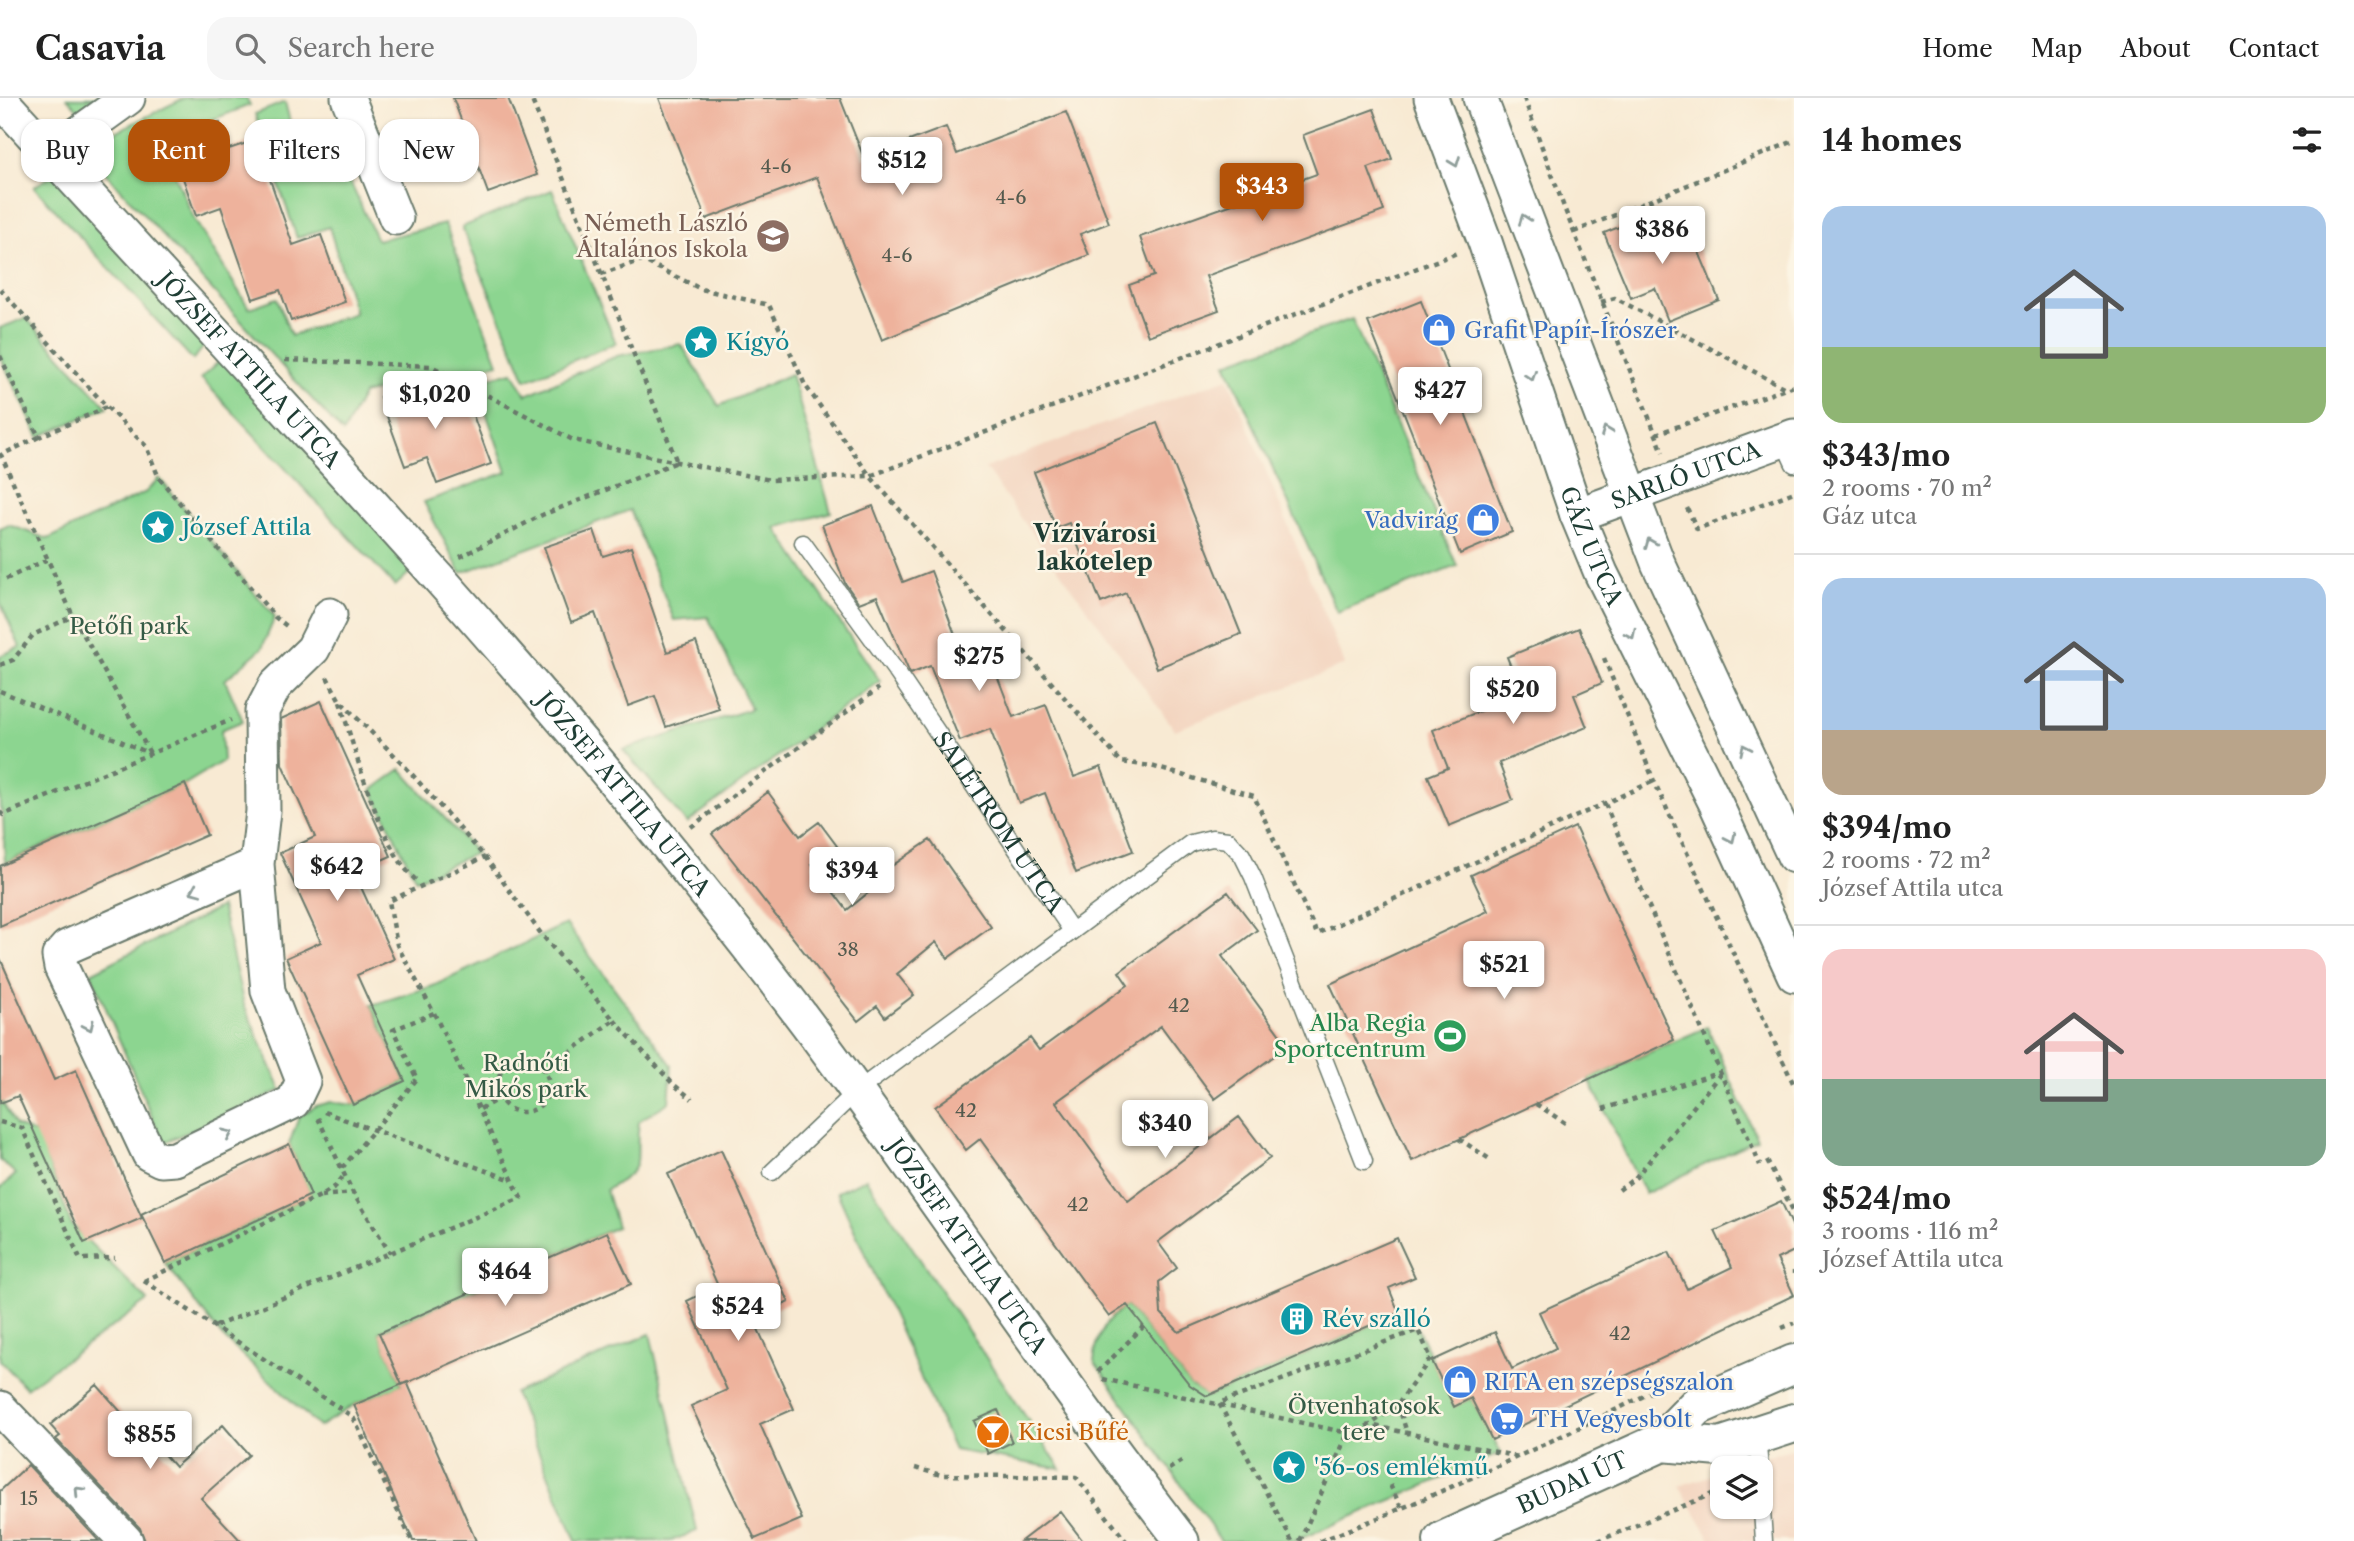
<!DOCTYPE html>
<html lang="en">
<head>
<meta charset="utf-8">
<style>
  :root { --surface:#fff; --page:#f6f6f6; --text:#222; --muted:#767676; --line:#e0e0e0; --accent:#b45309 }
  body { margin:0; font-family:"Libre Caslon Text",serif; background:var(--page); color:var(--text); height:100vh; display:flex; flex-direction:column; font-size:26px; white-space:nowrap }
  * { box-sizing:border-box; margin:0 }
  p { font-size:23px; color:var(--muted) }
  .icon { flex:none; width:38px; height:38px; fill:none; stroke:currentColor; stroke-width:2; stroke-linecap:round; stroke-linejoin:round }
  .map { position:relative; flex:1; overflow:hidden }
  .panel { display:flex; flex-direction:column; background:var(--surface); width:560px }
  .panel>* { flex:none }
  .banner { position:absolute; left:21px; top:21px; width:665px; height:63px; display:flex; gap:14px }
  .tools { position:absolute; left:1710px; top:1358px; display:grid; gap:14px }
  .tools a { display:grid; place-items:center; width:63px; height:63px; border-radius:14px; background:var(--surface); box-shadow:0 2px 5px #0004; font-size:35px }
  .price { position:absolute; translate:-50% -60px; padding:0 16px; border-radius:7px; background:#fff; color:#222; font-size:23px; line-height:46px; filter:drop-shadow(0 2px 4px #0008) }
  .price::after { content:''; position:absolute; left:50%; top:42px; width:21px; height:16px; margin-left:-10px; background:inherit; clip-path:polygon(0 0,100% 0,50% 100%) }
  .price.on { background:var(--accent); color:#fff }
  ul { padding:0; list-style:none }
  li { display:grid; align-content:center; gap:14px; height:371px; padding:0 28px }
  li+li { border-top:2px solid var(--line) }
  li span { display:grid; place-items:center; height:217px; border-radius:21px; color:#555 }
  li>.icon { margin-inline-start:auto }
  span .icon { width:126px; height:126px; fill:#fffc; stroke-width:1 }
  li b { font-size:30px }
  h2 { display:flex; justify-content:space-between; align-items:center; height:84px; padding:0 28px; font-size:30px }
  .tag { padding:0 24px; border-radius:21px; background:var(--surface); box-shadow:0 2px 5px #0004; font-size:24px; line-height:63px }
  .tag.on { background:var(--accent); color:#fff }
  header { display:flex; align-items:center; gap:42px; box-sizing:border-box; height:98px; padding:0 35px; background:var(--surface); border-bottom:2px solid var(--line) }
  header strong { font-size:33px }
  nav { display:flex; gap:38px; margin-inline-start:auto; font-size:24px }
  .search { width:490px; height:63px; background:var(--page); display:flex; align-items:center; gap:18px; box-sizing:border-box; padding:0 24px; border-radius:21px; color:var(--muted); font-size:26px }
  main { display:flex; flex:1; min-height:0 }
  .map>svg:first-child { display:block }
  .built { fill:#f3d4bf }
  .green { fill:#8cd590; stroke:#568962; stroke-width:2 }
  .building { fill:#eeb29c }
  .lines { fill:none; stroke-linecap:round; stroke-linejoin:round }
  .service-casing { stroke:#6b7a6c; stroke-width:19 }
  .minor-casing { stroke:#6b7a6c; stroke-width:37 }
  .tertiary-casing { stroke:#6b7a6c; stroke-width:42 }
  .path { stroke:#6b7a6c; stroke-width:4.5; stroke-dasharray:5 5; stroke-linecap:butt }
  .service { stroke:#fff; stroke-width:16 }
  .minor { stroke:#fff; stroke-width:33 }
  .tertiary { stroke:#fff; stroke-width:38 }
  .oneway { stroke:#8f9e9a }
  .labels { text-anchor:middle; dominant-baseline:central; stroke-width:5; stroke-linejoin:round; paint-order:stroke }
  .number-label { font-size:19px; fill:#535a4e }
  .education-label { font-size:23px; fill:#785e54; stroke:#fcf5e5; text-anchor:end }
  .shop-label { font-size:23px; fill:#366cbe; stroke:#fcf5e5; text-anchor:start }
  .culture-label { font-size:23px; fill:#0d838f; stroke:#fcf5e5; text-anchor:start }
  .street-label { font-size:23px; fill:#1f3d34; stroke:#fcf5e5 }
  .park-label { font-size:23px; fill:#355b46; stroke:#fcf5e5 }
  .leisure-label { font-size:23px; fill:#27864d; stroke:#fcf5e5; text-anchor:end }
  .food-label { font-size:23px; fill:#c56008; stroke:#fcf5e5; text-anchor:start }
  .neighbourhood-label { font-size:24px; font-weight:bold; fill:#1f3d34; stroke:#fcf5e5 }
</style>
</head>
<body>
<header>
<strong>Casavia</strong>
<div class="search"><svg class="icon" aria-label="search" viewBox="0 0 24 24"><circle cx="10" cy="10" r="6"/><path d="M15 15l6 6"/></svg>Search here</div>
<nav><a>Home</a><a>Map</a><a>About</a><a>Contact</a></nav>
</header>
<main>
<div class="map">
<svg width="1794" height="1443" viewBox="0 0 1794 1443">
  <rect width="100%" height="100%" fill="#fcf5e5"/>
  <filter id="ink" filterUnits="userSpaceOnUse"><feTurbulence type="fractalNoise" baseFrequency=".0143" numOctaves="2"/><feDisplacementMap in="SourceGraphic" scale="14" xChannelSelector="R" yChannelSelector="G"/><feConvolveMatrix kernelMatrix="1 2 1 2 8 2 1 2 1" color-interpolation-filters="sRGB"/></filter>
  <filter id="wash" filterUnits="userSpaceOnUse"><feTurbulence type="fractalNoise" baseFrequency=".00686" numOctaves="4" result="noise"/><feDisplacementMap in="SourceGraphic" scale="28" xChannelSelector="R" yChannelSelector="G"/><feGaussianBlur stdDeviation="1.57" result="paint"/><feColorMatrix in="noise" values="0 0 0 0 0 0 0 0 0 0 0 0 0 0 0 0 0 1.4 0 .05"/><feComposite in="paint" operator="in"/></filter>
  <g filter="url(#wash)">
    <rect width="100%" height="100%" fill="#f8ead3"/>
    <path class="built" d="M1228,280L1345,567L1175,632L985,370Z
      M1794,1350V1443H1712L1679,1388L1722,1374V1409H1760V1370H1732Z"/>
    <path class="green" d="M67,0H101L79,13Z
      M184,0H246L250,7L160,42L194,121L249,210L277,200L291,238L355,215L329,129L297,140L255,16L285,4L295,44L327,34L377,142L445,126L498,265L363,296L343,335L83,50Z
      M56,75L209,242L193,262L34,89Z
      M552,92L616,245L526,282L462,129Z
      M26,220L107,309L39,339L0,258V230Z
      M1352,221L1457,468L1337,514L1226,265Z
      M681,246L719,308L791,276L831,414L776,430L880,583L687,725L623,652L751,611L708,519L674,522L630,412L461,475L424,404L507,374L475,283L513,274L526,297L617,258Z
      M224,259L417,468L395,488L201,280Z
      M159,380L275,519L262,550L225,582L243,623L221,632L223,663L185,686L5,765L3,717L0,709V558L20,549L0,504V431L9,427L48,441L146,394Z
      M401,671L476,755L416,782L372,692Z
      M221,809L244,907L281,992L163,1045L91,875Z
      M566,826L672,967L669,1004L639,1023C633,1067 650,1067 606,1092L617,1129L379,1234L402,1287L354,1307L319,1329L222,1238L165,1165L310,1097L289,1046L299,1019L316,1008L331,1004L353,1007L405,983L371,907L433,888Z
      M1707,929L1757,1041L1645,1096L1589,981Z
      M0,1000L16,1028L38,1036L71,1126L148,1203L26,1290L0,1262V1091L16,1076L0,1062Z
      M866,1081L1061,1371L954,1352L837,1094Z
      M1127,1207L1190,1287L1207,1298L1399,1215L1407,1226L1418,1232L1454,1308L1471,1300L1501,1355L1295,1443H1221L1094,1263C1097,1236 1105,1222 1127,1207Z
      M650,1236L697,1433L671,1443H576L514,1295Z"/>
    <g id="blocks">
      <path class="building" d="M453,0H508L537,77L488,95Z
        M659,0H840L864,60L946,29L957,56L1066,14L1109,125L1080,136L1089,157L882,242L817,79L706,121Z
        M1374,11L1392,61L1368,70L1384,113L1206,178L1219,212L1148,238L1129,187L1154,178L1140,139L1317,76L1303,37Z
        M220,25L229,51L256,42L293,147L321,137L345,204L291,223L280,192L253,201L221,109L196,118L170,42Z
        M1656,114L1669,145L1691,135L1719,202L1668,223L1655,190L1631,200L1604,135Z
        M1421,203L1512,434L1460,456L1368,224Z
        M432,279L442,307L466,298L491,366L437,386L427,360L405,368L380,299Z
        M1157,325L1241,536L1157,570L1126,495L1101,505L1069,425L1056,430L1034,374Z
        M873,408L903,484L931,473L960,550L983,541L1013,619L1046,607L1074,679L1101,669L1133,753L1076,775L1045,695L1019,705L990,631L960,643L930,568L910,576L877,498L859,505L845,485L822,427Z
        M594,432L603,458L631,449L667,554L696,544L719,611L666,629L655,598L628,608L595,515L571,524L544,449Z
        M1579,530L1602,585L1574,597L1587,629L1499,665L1513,702L1449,728L1428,678L1448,670L1433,632L1522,596L1507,559Z
        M321,603L391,758L354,774L394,861L357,877L405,983L353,1007L286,860L321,844L280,755L315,739L282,666L281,621Z
        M185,686L207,737L0,828V768Z
        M768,694L800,738L819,724L837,748L812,766L847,812L890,777L886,772L930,742L991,829L948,860L936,844L897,876L914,897L885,919L877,908L858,923L712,736Z
        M1575,729L1674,942L1412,1063L1330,886L1488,813L1471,777Z
        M1228,794L1257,832L1222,858L1288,948L1215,1001L1161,928L1056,1004L1128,1103L1239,1019L1270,1060L1158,1144L1177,1170L1159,1184L1161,1215L1179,1234L1397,1140L1415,1179L1389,1190L1399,1215L1207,1298L1190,1287L1127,1207L1109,1219L980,1041L966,1052L935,1009L1030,940L1039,952L1128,887L1119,874Z
        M0,860L54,982L76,972L142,1120L84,1145L18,998L0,1005Z
        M289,1046L311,1097L165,1165L141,1116Z
        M721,1052L789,1204L753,1220L794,1311L760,1326L802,1421L755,1441L691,1308L727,1292L687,1203L718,1188L668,1076Z
        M1781,1103L1794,1131V1153L1777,1161L1794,1197L1492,1342L1471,1300L1454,1309L1432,1263L1495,1234L1512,1271L1556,1250L1539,1214L1669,1154L1687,1191L1732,1169L1715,1133Z
        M607,1134L631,1186L402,1287L379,1235Z
        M407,1284L457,1399L476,1443H413L354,1307Z
        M97,1287L144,1340L147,1337L175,1369L223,1327L249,1357L201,1400L241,1443H145L140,1430L56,1341L60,1338L50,1327Z
        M998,1312L1012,1344L988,1356L974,1323Z
        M28,1367L99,1443H0V1393Z
        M1060,1413L1083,1443H1021Z"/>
    </g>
  </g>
  <g filter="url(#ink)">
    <use href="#blocks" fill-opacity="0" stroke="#6b7a6c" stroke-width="2"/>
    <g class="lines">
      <g class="service-casing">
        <g id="service">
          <path d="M1783,342L1794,366"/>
          <path id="s1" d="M803,445L898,576L1072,833"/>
          <path d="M772,1074L857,993L1191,745L1212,740L1228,742L1242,757L1253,779L1364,1063"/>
          <path d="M1757,1339L1760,1370"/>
          <path d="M1760,1380L1764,1443"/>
        </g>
      </g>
      <g class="minor-casing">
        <g id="minor">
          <path d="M348,0L396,120"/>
          <path id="s2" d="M1431,0L1485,144L1577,417L1601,475L1716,706L1794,877"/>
          <path d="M1480,0L1658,465L1794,758"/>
          <path id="s3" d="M0,1C225,248 459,490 669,750C734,830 798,911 858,995C966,1144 1069,1297 1182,1443"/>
          <path d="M50,56L128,0"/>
          <path id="s4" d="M1577,417L1794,338"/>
          <path d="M257,766L67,849L59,858L61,869L149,1056L161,1062L175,1061L293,1004L303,983L268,893L257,766L263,713L262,613L275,588L313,551L330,517"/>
          <path d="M0,1310L126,1443"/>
        </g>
      </g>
      <g class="tertiary-casing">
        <g id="tertiary">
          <path d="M1662,1344L1720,1349L1794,1325"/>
          <path id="s5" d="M1443,1443L1662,1344L1697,1308L1794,1266"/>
        </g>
      </g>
      <path class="path" d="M1524,0L1565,112L1663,354
        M1574,134L1794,43
        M601,176L642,162L701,191L769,207L805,287L870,378L1457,155
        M0,191L107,309L39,339
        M1601,204L1615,200L1787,291
        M0,258L39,339L1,357L73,518L150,655
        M285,262L431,268L573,342L677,364L771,382L870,378L1121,664L1151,668L1254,698L1317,836L1654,683
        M107,309L146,348L159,380L275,519L288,529
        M1656,336L1794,288
        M1687,410L1697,431L1794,394
        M460,459L542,417L677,364L531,0
        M6,481L48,461
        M1604,560L1654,683L1794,987
        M0,567L13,562L33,537L73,518
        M327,579L340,603L402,665L485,759L542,837L614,922L544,973
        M0,593L149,655
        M340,604C354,649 381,753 416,782
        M1605,706L1760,1067
        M0,714L3,717L231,622
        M691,729L879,590
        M614,922L673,986L692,1001
        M497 988a26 26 0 1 1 52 0a26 26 0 1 1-52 0Z
        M1536,1006L1568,1027
        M480,1011L500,1000
        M1603,1011L1721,974
        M324,1014L512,1082
        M318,1020L353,1095L390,1155
        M0,1024L22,1030L80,1161L115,1160
        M1459,1041L1491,1062
        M1767,1063L1794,1114
        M342,1070L417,981L393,932L434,915
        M1619,1092L1636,1079L1722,974
        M321,1098L353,1095
        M1794,1173V1176
        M144,1183L353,1319L412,1443
        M144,1183L320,1098L336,1088L345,1076
        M216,1228L521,1100L434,915L397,847L389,803L485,759
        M1782,1230L1794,1225
        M1098,1274L1144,1228
        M1103,1281L1348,1335L1370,1327L1519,1359
        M1398,1306L1407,1335
        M915,1370L941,1377L1076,1379L1126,1443
        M1169,1371L1183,1362
        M1390,1387L1402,1411
        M1292,1443L1219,1305L1418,1232L1431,1260L1398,1306L1370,1327
        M1300,1443L1348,1335
        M1320,1443C1438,1398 1551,1344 1664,1288
        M1598,1443L1722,1392"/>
      <use href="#service" class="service"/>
      <use href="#minor" class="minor"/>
      <use href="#tertiary" class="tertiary"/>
    </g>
    <defs><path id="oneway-chevron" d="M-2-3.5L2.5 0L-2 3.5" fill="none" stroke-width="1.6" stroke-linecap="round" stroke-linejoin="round" transform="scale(1.75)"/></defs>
    <g class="oneway">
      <use href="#oneway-chevron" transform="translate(1455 64) rotate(69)"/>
      <use href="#oneway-chevron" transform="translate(1524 121) rotate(-110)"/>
      <use href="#oneway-chevron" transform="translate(1531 278) rotate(71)"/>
      <use href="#oneway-chevron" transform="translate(1606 333) rotate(-111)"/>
      <use href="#oneway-chevron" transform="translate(1650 445) rotate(-112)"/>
      <use href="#oneway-chevron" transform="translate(1631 536) rotate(64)"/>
      <use href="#oneway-chevron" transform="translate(1745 651) rotate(-115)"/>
      <use href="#oneway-chevron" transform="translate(1731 740) rotate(65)"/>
      <use href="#oneway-chevron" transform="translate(195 793) rotate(157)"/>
      <use href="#oneway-chevron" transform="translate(89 928) rotate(65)"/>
      <use href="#oneway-chevron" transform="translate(228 1036) rotate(-25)"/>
      <use href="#oneway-chevron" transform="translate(79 1393) rotate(-133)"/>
    </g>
  </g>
  <defs>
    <g id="school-disc" transform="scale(1.75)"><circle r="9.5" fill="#8d6e63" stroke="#fcf5e5"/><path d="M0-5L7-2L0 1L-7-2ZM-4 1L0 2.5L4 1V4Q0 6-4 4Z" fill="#fff"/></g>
    <g id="shop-disc" transform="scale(1.75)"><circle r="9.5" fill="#3f7fe0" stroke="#fcf5e5"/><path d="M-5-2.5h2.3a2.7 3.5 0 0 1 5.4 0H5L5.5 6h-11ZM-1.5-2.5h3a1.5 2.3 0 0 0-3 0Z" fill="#fff"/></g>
    <g id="sight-disc" transform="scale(1.75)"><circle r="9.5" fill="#0f9aa8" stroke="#fcf5e5"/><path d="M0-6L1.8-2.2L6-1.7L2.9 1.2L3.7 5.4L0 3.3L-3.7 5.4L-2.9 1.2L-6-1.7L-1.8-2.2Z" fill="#fff"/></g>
    <g id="stadium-disc" transform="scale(1.75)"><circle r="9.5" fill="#2e9e5b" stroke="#fcf5e5"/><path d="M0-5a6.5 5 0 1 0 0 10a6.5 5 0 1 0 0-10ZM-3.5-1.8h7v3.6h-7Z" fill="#fff"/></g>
    <g id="building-disc" transform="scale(1.75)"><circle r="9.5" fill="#0f9aa8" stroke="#fcf5e5"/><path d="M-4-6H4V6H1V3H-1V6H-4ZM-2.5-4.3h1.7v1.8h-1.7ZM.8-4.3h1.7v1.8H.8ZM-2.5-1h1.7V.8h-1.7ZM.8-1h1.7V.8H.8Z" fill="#fff"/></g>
    <g id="supermarket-disc" transform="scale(1.75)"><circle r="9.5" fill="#3f7fe0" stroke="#fcf5e5"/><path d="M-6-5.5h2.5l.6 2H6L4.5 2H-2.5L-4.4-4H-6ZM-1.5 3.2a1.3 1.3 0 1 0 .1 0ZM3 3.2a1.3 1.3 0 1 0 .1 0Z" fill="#fff"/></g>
    <g id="bar-disc" transform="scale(1.75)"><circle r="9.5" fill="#e8710a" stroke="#fcf5e5"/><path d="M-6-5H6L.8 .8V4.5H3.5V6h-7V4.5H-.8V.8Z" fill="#fff"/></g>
  </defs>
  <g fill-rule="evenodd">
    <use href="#school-disc" x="773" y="138"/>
    <use href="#shop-disc" x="1439" y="232"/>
    <use href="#sight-disc" x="701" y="244"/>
    <use href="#shop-disc" x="1483" y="422"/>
    <use href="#sight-disc" x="158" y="429"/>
    <use href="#stadium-disc" x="1450" y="938"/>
    <use href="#building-disc" x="1297" y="1221"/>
    <use href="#shop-disc" x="1460" y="1284"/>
    <use href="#supermarket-disc" x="1507" y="1321"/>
    <use href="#bar-disc" x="993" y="1334"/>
    <use href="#sight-disc" x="1289" y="1369"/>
  </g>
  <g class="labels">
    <g class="number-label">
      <text x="776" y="68">4-6</text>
      <text x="1011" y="99">4-6</text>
      <text x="897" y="157">4-6</text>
      <text x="848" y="851">38</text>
      <text x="1179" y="907">42</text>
      <text x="966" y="1012">42</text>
      <text x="1078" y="1106">42</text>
      <text x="1620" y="1235">42</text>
      <text x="29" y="1400">15</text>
    </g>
    <g class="education-label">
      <text x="748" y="125">Németh László<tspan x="748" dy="26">Általános Iskola</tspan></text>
    </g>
    <g class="shop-label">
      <text x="1464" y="232">Grafit Papír-Írószer</text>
      <text x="1458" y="422" text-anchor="end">Vadvirág</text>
      <text x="1484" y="1284">RITA en szépségszalon</text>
      <text x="1532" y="1321">TH Vegyesbolt</text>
    </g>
    <g class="culture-label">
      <text x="726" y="244">Kígyó</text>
      <text x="182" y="429">József Attila</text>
      <text x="1322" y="1221">Rév szálló</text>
      <text x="1314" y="1369">'56-os emlékmű</text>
    </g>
    <g class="street-label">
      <text stroke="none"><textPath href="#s3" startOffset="368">JÓZSEF ATTILA UTCA</textPath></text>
      <text stroke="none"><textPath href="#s4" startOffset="116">SARLÓ UTCA</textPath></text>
      <text stroke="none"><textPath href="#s2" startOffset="476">GÁZ UTCA</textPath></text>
      <text stroke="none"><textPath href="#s3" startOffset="934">JÓZSEF ATTILA UTCA</textPath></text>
      <text stroke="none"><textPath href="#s1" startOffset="341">SALÉTROM UTCA</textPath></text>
      <text stroke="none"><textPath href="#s3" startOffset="1502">JÓZSEF ATTILA UTCA</textPath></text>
      <text stroke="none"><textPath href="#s5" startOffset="142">BUDAI ÚT</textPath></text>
    </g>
    <g class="park-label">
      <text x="129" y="528">Petőfi park</text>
      <text x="526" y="965">Radnóti<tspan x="526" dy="26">Mikós park</tspan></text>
      <text x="1364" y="1308">Ötvenhatosok<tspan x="1364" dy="26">tere</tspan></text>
    </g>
    <g class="leisure-label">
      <text x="1426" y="925">Alba Regia<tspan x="1426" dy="26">Sportcentrum</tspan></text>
    </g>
    <g class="food-label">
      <text x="1018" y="1334">Kicsi Bűfé</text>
    </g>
    <g class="neighbourhood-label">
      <text x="1095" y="435">Vízivárosi<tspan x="1095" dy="28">lakótelep</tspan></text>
    </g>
  </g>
</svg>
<div class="tools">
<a><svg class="icon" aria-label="layers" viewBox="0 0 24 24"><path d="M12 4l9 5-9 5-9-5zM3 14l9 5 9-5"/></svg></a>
</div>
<b class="price" style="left:902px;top:99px">$512</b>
<b class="price on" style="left:1262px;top:125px">$343</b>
<b class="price" style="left:1662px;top:168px">$386</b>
<b class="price" style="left:1440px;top:329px">$427</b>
<b class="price" style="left:435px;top:333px">$1,020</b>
<b class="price" style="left:979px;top:595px">$275</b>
<b class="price" style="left:1513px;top:628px">$520</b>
<b class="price" style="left:337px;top:805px">$642</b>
<b class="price" style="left:852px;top:809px">$394</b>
<b class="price" style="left:1504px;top:903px">$521</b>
<b class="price" style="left:1165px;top:1062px">$340</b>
<b class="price" style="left:505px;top:1210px">$464</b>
<b class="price" style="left:738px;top:1245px">$524</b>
<b class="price" style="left:150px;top:1373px">$855</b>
<div class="banner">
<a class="tag">Buy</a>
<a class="tag on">Rent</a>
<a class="tag">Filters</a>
<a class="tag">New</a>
</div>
</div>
<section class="panel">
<h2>14 homes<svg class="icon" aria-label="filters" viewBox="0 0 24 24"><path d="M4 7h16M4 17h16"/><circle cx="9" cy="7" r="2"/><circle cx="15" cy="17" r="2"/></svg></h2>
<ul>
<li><span style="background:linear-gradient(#a9c7e8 65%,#8fb573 0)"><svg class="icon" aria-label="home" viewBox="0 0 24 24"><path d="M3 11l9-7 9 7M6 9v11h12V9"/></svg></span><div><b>$343/mo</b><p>2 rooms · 70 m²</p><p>Gáz utca</p></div></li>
<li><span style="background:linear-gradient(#a9c7e8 70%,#b9a48a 0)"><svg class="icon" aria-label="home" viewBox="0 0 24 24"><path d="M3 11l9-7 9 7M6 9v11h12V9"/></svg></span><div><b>$394/mo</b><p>2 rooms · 72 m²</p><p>József Attila utca</p></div></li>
<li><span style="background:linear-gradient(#f6c9c9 60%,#7fa58c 0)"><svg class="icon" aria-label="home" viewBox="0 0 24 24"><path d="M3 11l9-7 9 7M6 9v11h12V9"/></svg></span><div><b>$524/mo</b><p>3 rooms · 116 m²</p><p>József Attila utca</p></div></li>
</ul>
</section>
</main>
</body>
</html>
